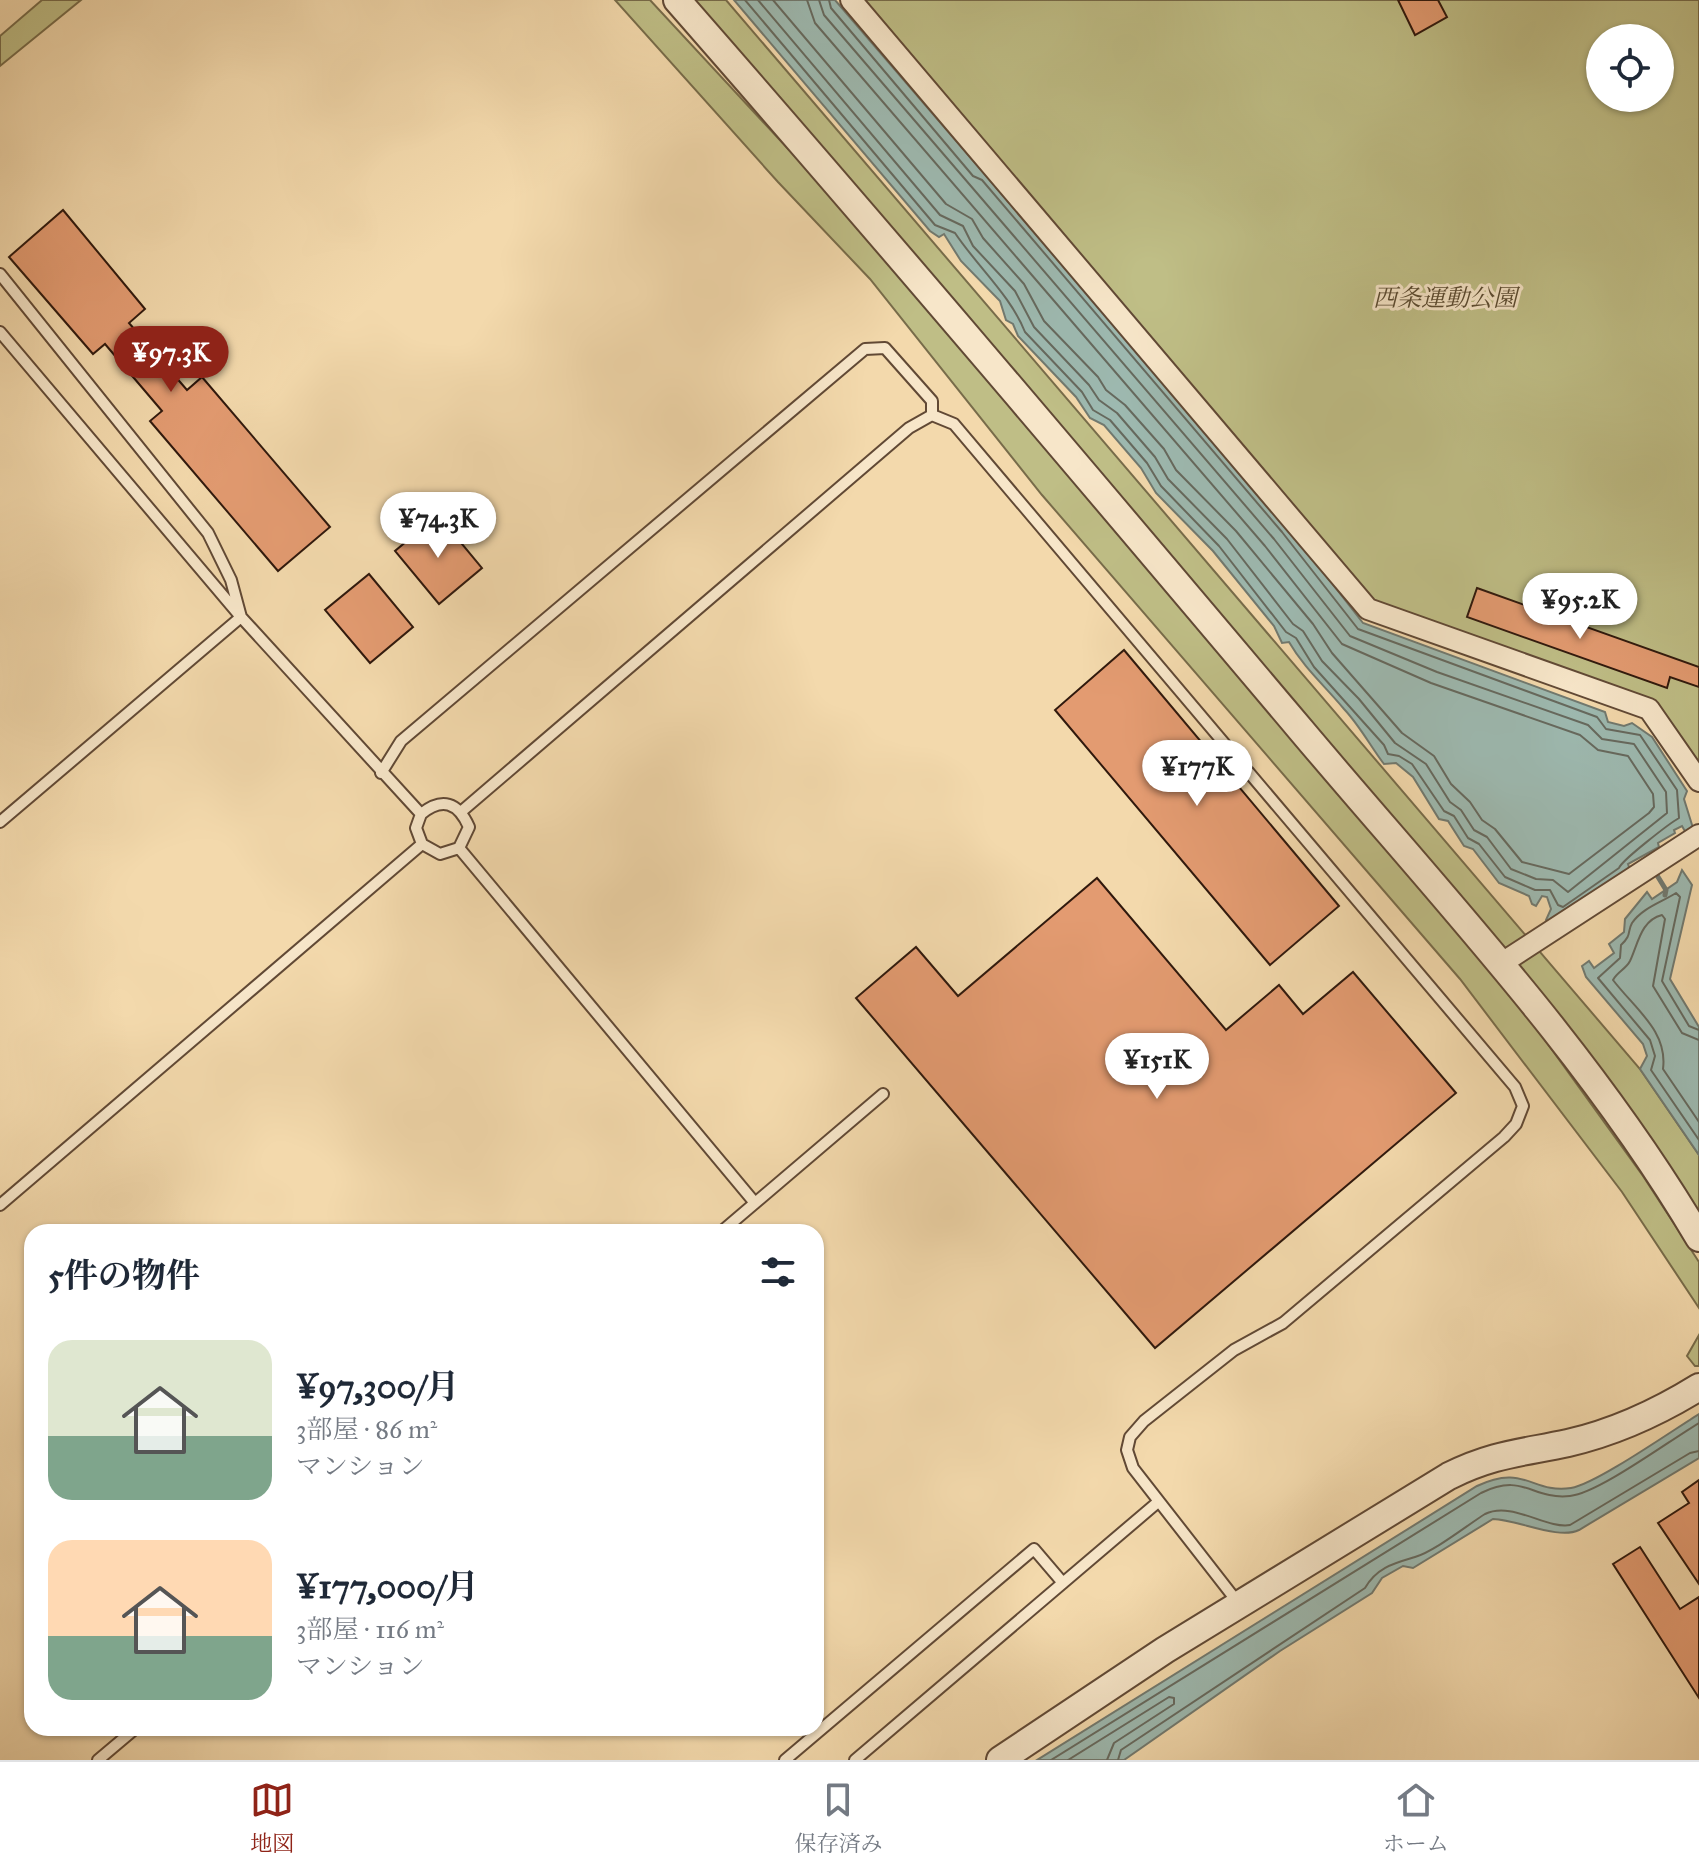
<!DOCTYPE html>
<html lang="ja">
<head>
<meta charset="utf-8">
<style>
  :root { --surface:#fff; --page:#f6f6f7; --text:#1f2937; --muted:#747a83; --line:#e0e1e3; --accent:#8f2418 }
  body { margin:0; font-family:"IM FELL Great Primer","Noto Serif JP",serif; background:var(--page); color:var(--text); height:100vh; display:flex; flex-direction:column; font-size:30px; white-space:nowrap }
  * { box-sizing:border-box; margin:0 }
  p { font-size:26px; color:var(--muted) }
  .icon { flex:none; width:44px; height:44px; fill:none; stroke:currentColor; stroke-width:2; stroke-linecap:round; stroke-linejoin:round }
  .map { position:relative; flex:1; overflow:hidden }
  .sheet { position:absolute; left:24px; top:1224px; width:800px; height:512px; display:flex; flex-direction:column; background:var(--surface); border-radius:24px; box-shadow:0 2px 6px #0004 }
  .sheet>* { flex:none }
  .fabs { position:absolute; left:1586px; top:24px; display:grid; gap:16px }
  .fabs a { display:grid; place-items:center; width:88px; height:88px; border-radius:50%; background:var(--surface); box-shadow:0 2px 6px #0004; font-size:40px }
  .price { position:absolute; translate:-50% -68px; padding:0 18px; border-radius:28px; background:#fff; color:#222; font-size:26px; line-height:52px; filter:drop-shadow(0 2px 4px #0008) }
  .price::after { content:''; position:absolute; left:50%; top:48px; width:24px; height:18px; margin-left:-12px; background:inherit; clip-path:polygon(0 0,100% 0,50% 100%) }
  .price.active { background:var(--accent); color:#fff }
  ul { padding:0; list-style:none }
  li { display:flex; align-items:center; gap:24px; height:200px; padding:0 24px }
  li span { display:grid; place-items:center; flex:none; width:224px; height:160px; border-radius:24px; color:#555 }
  li>.icon { margin-inline-start:auto }
  span .icon { width:96px; height:96px; fill:#fffc; stroke-width:1 }
  li b { font-size:34px }
  h2 { display:flex; justify-content:space-between; align-items:center; height:96px; padding:0 24px; font-size:34px }
  .menu { display:flex; justify-content:space-around; align-items:center; height:112px; border-top:2px solid var(--line); background:var(--surface); font-size:22px; color:var(--muted) }
  .menu a { display:grid; justify-items:center; gap:4px }
  .menu .active { color:var(--accent) }
  .map>svg:first-child { display:block }
  .green { fill:#bfbe86; stroke:#786c4a; stroke-width:2; fill-rule:evenodd }
  .water { fill:#9db9b0; stroke:#71796f; stroke-width:2 }
  .lines { fill:none; stroke-linecap:round; stroke-linejoin:round }
  .shore { stroke:#66695e; stroke-width:2 }
  .stream { stroke:#71796f; stroke-width:5 }
  .building { fill:#e39b71; stroke:#30190d; stroke-width:2 }
  .service-casing { stroke:#614935; stroke-width:14 }
  .minor-casing { stroke:#614935; stroke-width:24 }
  .tertiary-casing { stroke:#614935; stroke-width:30 }
  .service { stroke:#f7e6c9; stroke-width:10 }
  .minor { stroke:#f7e6c9; stroke-width:20 }
  .tertiary { stroke:#f7e6c9; stroke-width:26 }
  .labels { text-anchor:middle; dominant-baseline:central; stroke-width:6; stroke-linejoin:round; paint-order:stroke }
  .park-label { font-size:24px; font-style:italic; fill:#5b4b31; stroke:#f7e6c9 }
</style>
</head>
<body>
<div class="map">
<svg width="1699" height="1760" viewBox="0 0 1699 1760">
  <rect width="100%" height="100%" fill="#f3d9ac"/>
  <filter id="stains"><feTurbulence type="fractalNoise" baseFrequency=".0025" numOctaves="4"/><feColorMatrix values="0 0 0 0 .2 0 0 0 0 .09 0 0 0 0 .02 0 0 0 .5 -.17"/></filter>
  <radialGradient id="worn" r=".72"><stop offset=".6" stop-color="#630" stop-opacity="0"/><stop offset="1" stop-color="#630" stop-opacity=".3"/></radialGradient>
  <path class="green" d="M42,0H81L0,66V36Z
    M615,0H650L829,193L1418,883L1537,1029L1643,1176L1699,1262V1308L1622,1192L1460,979L1042,495L870,279L778,182Z
    M687,0H726L1640,1069L1699,1155V1222Z
    M858,0H1699V769L1653,703L1372,604ZM1600,38H1660V98H1600Z
    M1699,1335V1366H1695L1687,1356Z"/>
  <path class="water" d="M734,0H835L1288,527L1363,623L1605,712L1608,722L1624,726L1632,723L1652,737L1687,791L1684,799L1693,828L1686,833L1682,826L1674,830L1675,833L1658,843L1659,847L1628,864L1630,870L1550,924L1546,920L1551,909L1547,897L1542,896L1536,906L1532,904L1529,896L1499,883L1473,849L1464,846L1448,821L1439,819L1413,777L1396,763L1384,764C1371,747 1360,726 1344,709C1325,686 1304,668 1289,642L1282,643L1274,626L1213,551L1156,493L1141,468L1104,425L1090,418L1076,397L1018,336L1013,324L1006,320L1000,301L961,261L944,234L939,237L930,231Z
    M1682,870L1692,885L1670,979L1699,1027V1155L1640,1069L1647,1056L1643,1044L1586,977L1582,966L1589,961L1594,968L1614,953L1609,944L1624,932L1625,919L1647,892L1652,899L1677,882Z
    M1699,1414V1458L1579,1530C1558,1540 1519,1520 1493,1519L1413,1568L1403,1566L1382,1578L1372,1593L1280,1651L1124,1760H1037L1477,1486C1524,1463 1532,1494 1571,1488C1596,1484 1673,1430 1699,1414Z"/>
  <g class="lines">
    <path class="shore" d="M745,0L935,225L955,233C977,266 1011,296 1025,332L1082,392L1093,410L1110,420L1147,463L1161,486L1219,546L1286,632L1296,638L1314,667L1384,745L1388,754L1399,756L1412,764L1444,811L1454,816L1468,838L1479,844L1505,877L1535,890H1550L1558,905L1563,907L1619,868C1622,860 1670,823 1679,818L1677,790L1640,735L1606,729L1597,717L1358,629L1282,532L982,180L973,176L831,8L829,0
      M758,0L940,215L963,226L973,246L1015,291L1034,327L1089,385L1099,400L1117,413L1155,457L1168,479L1227,539L1293,624L1303,631L1322,661L1359,699L1395,743L1426,764L1450,802L1461,810L1474,830L1487,837L1511,869L1536,879L1553,880L1568,892L1667,813L1666,792L1634,744L1602,739L1588,725L1437,672L1350,636L1274,539L824,15L819,0
      M773,0L946,204L972,219L983,238L1024,284L1044,321L1098,377L1106,390L1125,405L1164,449L1176,470L1236,531L1313,624L1332,653L1402,733L1434,756L1451,784L1470,802L1482,820L1495,829L1522,862L1569,874L1649,813L1654,807L1653,794L1628,756L1598,750L1580,735L1431,683L1342,644L1265,546L815,23L807,0
      M1699,1030L1689,1026L1662,981L1680,897L1676,893C1662,902 1642,908 1632,923C1627,932 1632,935 1621,945L1620,958L1598,978L1650,1040L1655,1056L1651,1070L1699,1140
      M1699,1040L1682,1033L1653,986L1665,919L1662,915C1641,920 1638,944 1630,961C1626,969 1617,972 1613,980C1635,1009 1668,1031 1663,1069L1699,1122
      M1051,1760L1481,1493C1524,1472 1531,1500 1570,1496C1599,1493 1670,1440 1699,1423
      M1068,1760L1169,1697L1174,1698V1704L1114,1743L1107,1760
      M1118,1760L1121,1750L1365,1588C1377,1567 1395,1563 1415,1557C1435,1551 1466,1526 1485,1514C1512,1501 1546,1529 1570,1525L1690,1453L1699,1451"/>
    <path class="stream" d="M1655,872L1666,890L1665,895"/>
  </g>
  <path class="building" d="M1398,0H1438L1447,17L1415,35Z
    M63,210L145,309L129,323L187,390L202,377L330,527L278,571L150,421L162,411L105,344L93,354L9,257Z
    M438,515L482,568L439,604L395,551Z
    M369,574L413,627L370,663L325,610Z
    M1477,588L1699,667V687L1670,677L1667,688L1467,617Z
    M1124,650L1339,906L1270,965L1055,710Z
    M1097,878L1226,1030L1279,985L1303,1014L1353,972L1456,1093L1155,1348L856,998L916,947L958,996Z
    M1699,1480V1584L1658,1523L1689,1503L1682,1492Z
    M1640,1547L1680,1609L1699,1597V1698L1613,1564Z"/>
  <g class="lines">
    <g class="service-casing">
      <path id="service" d="M0,274L208,533L231,580L241,617L0,822
        M0,332L241,617L421,814L416,828L422,844L440,854L459,848L755,1203
        M381,773L401,741L865,349L885,348L932,401V415L954,424L1515,1087L1523,1106L1516,1124L1504,1137L1283,1323L1234,1350L1144,1421L1130,1437L1127,1450L1133,1468L1239,1604
        M462,811L909,428L932,415
        M421,814C442,797 458,802 469,827L459,848
        M0,1205L422,844
        M721,1232L883,1094
        M98,1760L136,1728
        M785,1760L1034,1549L1063,1583
        M855,1760L1158,1502"/>
    </g>
    <g class="minor-casing">
      <path id="minor" d="M851,0L1368,609L1649,709L1699,781
        M1499,965L1699,835"/>
    </g>
    <g class="tertiary-casing">
      <path id="tertiary" d="M677,0C888,241 1095,486 1301,730C1439,894 1590,1053 1699,1238
        M1000,1760L1165,1650L1449,1476C1493,1454 1521,1453 1568,1443C1616,1432 1657,1413 1699,1387"/>
    </g>
    <use href="#service" class="service"/>
    <use href="#minor" class="minor"/>
    <use href="#tertiary" class="tertiary"/>
  </g>
  <g class="labels">
    <g class="park-label">
      <text x="1445" y="298">西条運動公園</text>
    </g>
  </g>
  <rect width="100%" height="100%" filter="url(#stains)"/>
  <rect width="100%" height="100%" fill="url(#worn)"/>
</svg>
<div class="fabs">
<a><svg class="icon" aria-label="locate" viewBox="0 0 24 24"><circle cx="12" cy="12" r="6"/><path d="M12 2v4M12 18v4M2 12h4M18 12h4"/></svg></a>
</div>
<b class="price active" style="left:171px;top:394px">¥97.3K</b>
<b class="price" style="left:438px;top:560px">¥74.3K</b>
<b class="price" style="left:1580px;top:641px">¥95.2K</b>
<b class="price" style="left:1197px;top:808px">¥177K</b>
<b class="price" style="left:1157px;top:1101px">¥151K</b>
<section class="sheet">
<h2>5件の物件<svg class="icon" aria-label="filters" viewBox="0 0 24 24"><path d="M4 7h16M4 17h16"/><circle cx="9" cy="7" r="2"/><circle cx="15" cy="17" r="2"/></svg></h2>
<ul>
<li><span style="background:linear-gradient(#dfe7d0 60%,#7fa58c 0)"><svg class="icon" aria-label="home" viewBox="0 0 24 24"><path d="M3 11l9-7 9 7M6 9v11h12V9"/></svg></span><div><b>¥97,300/月</b><p>3部屋 · 86 m²</p><p>マンション</p></div></li>
<li><span style="background:linear-gradient(#ffd9b3 60%,#7fa58c 0)"><svg class="icon" aria-label="home" viewBox="0 0 24 24"><path d="M3 11l9-7 9 7M6 9v11h12V9"/></svg></span><div><b>¥177,000/月</b><p>3部屋 · 116 m²</p><p>マンション</p></div></li>
</ul>
</section>
</div>
<nav class="menu">
<a class="active"><svg class="icon" aria-label="map" viewBox="0 0 24 24"><path d="M3 6l6-2 6 2 6-2v14l-6 2-6-2-6 2zM9 4v14M15 6v14"/></svg>地図</a>
<a><svg class="icon" aria-label="saved" viewBox="0 0 24 24"><path d="M7 4h10v16l-5-4-5 4z"/></svg>保存済み</a>
<a><svg class="icon" aria-label="home" viewBox="0 0 24 24"><path d="M3 11l9-7 9 7M6 9v11h12V9"/></svg>ホーム</a>
</nav>
</body>
</html>
